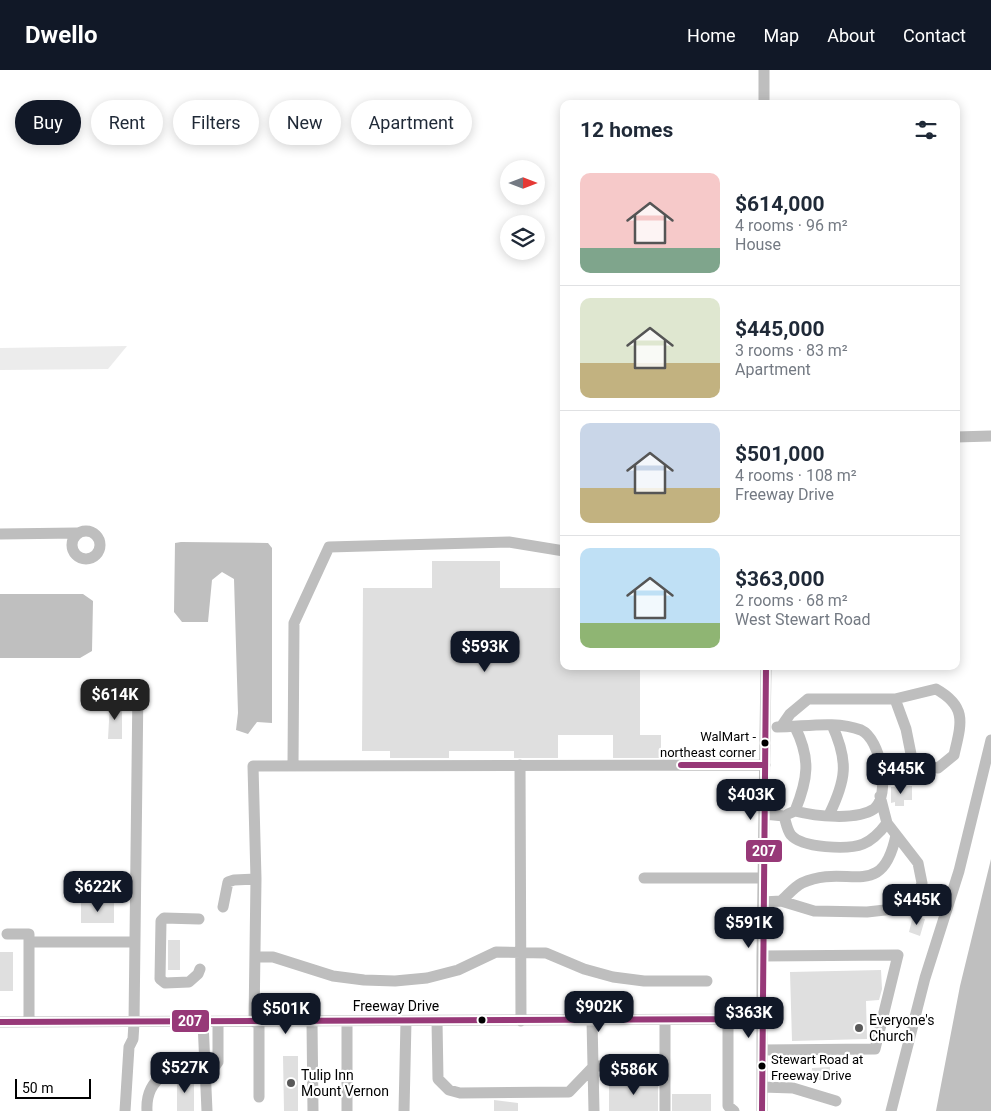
<!DOCTYPE html>
<html lang="en">
<head>
<meta charset="utf-8">
<style>
  :root { --surface:#fff; --page:#f6f6f7; --text:#1f2937; --muted:#747a83; --line:#e0e1e3; --accent:#111827 }
  body { margin:0; font-family:Roboto,sans-serif; background:var(--page); color:var(--text); height:100vh; display:flex; flex-direction:column; font-size:19px; white-space:nowrap }
  * { box-sizing:border-box; margin:0 }
  p { font-size:16px; color:var(--muted) }
  .icon { flex:none; width:28px; height:28px; fill:none; stroke:currentColor; stroke-width:2; stroke-linecap:round; stroke-linejoin:round }
  .map { position:relative; flex:1; overflow:hidden }
  .side { position:absolute; left:560px; top:30px; width:400px; height:570px; display:flex; flex-direction:column; background:var(--surface); border-radius:10px; box-shadow:0 2px 12px #0003 }
  .side>* { flex:none }
  .top-card { position:absolute; left:15px; top:30px; width:470px; height:45px; display:flex; gap:10px }
  .needle { width:32px; rotate:90deg }
  .tools { position:absolute; left:500px; top:90px; display:grid; gap:10px }
  .tools a { display:grid; place-items:center; width:45px; height:45px; border-radius:50%; background:var(--surface); box-shadow:0 2px 12px #0003; font-size:25px }
  .scale { position:absolute; left:15px; bottom:12px; width:76px; box-sizing:border-box; padding-left:5px; border:2px solid #000; border-top:0; font-size:14px; line-height:18px; white-space:nowrap; color:#000; -webkit-text-stroke:4px #fff; paint-order:stroke }
  .price { position:absolute; translate:-50% -42px; padding:0 11px; border-radius:10px; background:var(--accent); color:#fff; font-size:16px; line-height:32px; filter:drop-shadow(0 1px 2px #0008) }
  .price::after { content:''; position:absolute; left:50%; top:30px; width:15px; height:11px; margin-left:-8px; background:inherit; clip-path:polygon(0 0,100% 0,50% 100%) }
  .price.active { background:#222; color:#fff }
  ul { padding:0; list-style:none }
  li { display:flex; align-items:center; gap:15px; height:125px; padding:0 20px }
  li+li { border-top:1px solid var(--line) }
  li span { display:grid; place-items:center; flex:none; width:140px; height:100px; border-radius:10px; color:#555 }
  li>.icon { margin-inline-start:auto }
  span .icon { width:60px; height:60px; fill:#fffc; stroke-width:1 }
  li b { font-size:21px }
  h2 { display:flex; justify-content:space-between; align-items:center; height:60px; padding:0 20px; font-size:21px }
  .pill { padding:0 18px; border-radius:22px; background:var(--surface); box-shadow:0 2px 12px #0003; font-size:18px; line-height:45px }
  .pill.active { background:var(--accent); color:#fff }
  header { display:flex; align-items:center; gap:30px; box-sizing:border-box; height:70px; padding:0 25px; background:var(--accent); color:#fff }
  header strong { font-size:24px }
  nav { display:flex; gap:28px; margin-inline-start:auto; font-size:18px }
  .map>svg:first-child { display:block }
  .green { fill:#ececec }
  .water { fill:#bfbfbf }
  .building { fill:#dfdfdf }
  .lines { fill:none; stroke-linecap:round; stroke-linejoin:round }
  .minor { stroke:#bebebe; stroke-width:11 }
  .bus-1-casing { stroke:#fff; stroke-width:10 }
  .bus-1 { stroke:#973978; stroke-width:6 }
  .bus-dot { fill:#000; stroke:#fff; stroke-width:2 }
  .poi-dot { fill:#595959; stroke:#fff; stroke-width:2 }
  .labels { text-anchor:middle; dominant-baseline:central; stroke-width:4.5; stroke-linejoin:round; paint-order:stroke }
  .bus-label { font-size:13px; fill:#000; stroke:#fff; text-anchor:end }
  .street-label { font-size:14px; fill:#000; stroke:#fff }
  .poi-label { font-size:14px; fill:#000; stroke:#fff; text-anchor:start }
  .line-badge { stroke:#fff; stroke-width:2 }
  .badge-label { font-size:14px; text-anchor:middle; font-weight:bold; fill:#fff }
</style>
</head>
<body>
<header>
<strong>Dwello</strong>
<nav><a>Home</a><a>Map</a><a>About</a><a>Contact</a></nav>
</header>
<div class="map">
<svg width="991" height="1041" viewBox="0 0 991 1041">
  <rect width="100%" height="100%" fill="#fff"/>
  <path class="green" d="M127,276L108,299L0,300V278Z"/>
  <path class="water" d="M181,472L268,473L272,478V653L257,652L248,664L236,660L238,643L234,509L222,502L212,510L208,552H182L174,542L175,473Z
    M0,524H83L93,531L92,581L80,588H0Z
    M991,789V1041H936L960,916Z"/>
  <path class="building" d="M432,491H500V518H564V596H640V665H661V688H613V665H558V688H514V681H449V688H390V681H362L363,518H432Z
    M110,632H122V669H108Z
    M912,716V730H904V736H895V732L891,733V717Z
    M81,833H114V853H81Z
    M913,846L925,849L920,866L909,862Z
    M168,870H180V900H168Z
    M0,882H13V921H0Z
    M881,900L882,919L879,930L866,931L867,969L792,971L790,902Z
    M283,986H298V1041H284Z
    M830,997V1010H811L812,998Z
    M177,1007H194V1041H177Z
    M609,1012H658V1041H609Z
    M672,1024H711V1041H672Z
    M494,1030L518,1033V1041H494Z"/>
  <g class="lines">
    <path class="minor" d="M764,34V0
      M956,367L991,366
      M72 475a14 14 0 1 1 28 0a14 14 0 1 1-28 0Z
      M0,464L77,463
      M895,629L906,659L913,694
      M777,657C804,657 835,650 861,660C881,669 891,726 874,739C856,751 815,746 795,741
      M781,657L790,644L808,629H895L936,619C968,637 961,654 954,685L938,698L904,693L881,710
      M520,695L521,951
      M293,696L294,553L329,477L509,472L564,481
      M764,744L784,746C786,752 787,760 791,765C802,778 848,780 863,774C873,770 881,761 887,753
      M788,744L795,741C808,709 811,689 795,657
      M829,745C846,710 849,692 832,655
      M644,808H763
      M781,831C787,826 794,817 802,813C847,792 882,833 896,765
      M763,832L781,831L814,841L867,842L903,838L916,830L922,813L918,793L887,753L880,726
      M223,837L228,812L234,810L256,809
      M199,849L164,848L161,851L160,909L165,913L189,912L198,904L200,899
      M7,864H29V952
      M29,872H135
      M256,887H273L333,906L364,910L395,911L427,908L458,900L496,882L546,883L584,899L613,907L644,911H707
      M728,949V1036L734,1041
      M592,950L594,1041
      M665,950V1041
      M437,951L438,1009L449,1020L460,1023L569,1022L594,996H665
      M0,952L762,949
      M203,952L207,1041
      M254,952L256,809L253,696L765,695
      M312,952L313,1041
      M347,952V1041
      M762,980L875,979L898,885L762,886
      M207,1008L218,992V952
      M762,1017L793,1018L836,1031
      M259,1027V952
      M125,1041L129,977L133,969L134,953L138,615
      M147,1041C145,1006 173,997 203,993
      M404,1041L406,951
      M762,1041V886L766,596
      M891,1041L925,908L959,801L991,670"/>
    <g class="bus-1-casing">
      <path id="bus-1" d="M681,695H765
        M0,952L762,949
        M762,1041L766,596"/>
    </g>
    <use href="#bus-1" class="bus-1"/>
  </g>
  <g class="bus-dot">
    <circle cx="765" cy="673" r="4.5"/>
    <circle cx="482" cy="950" r="4.5"/>
    <circle cx="762" cy="996" r="4.5"/>
  </g>
  <g class="poi-dot">
    <circle cx="859" cy="958" r="5"/>
    <circle cx="291" cy="1013" r="5"/>
  </g>
  <g class="labels">
    <g class="bus-label">
      <text x="756" y="666">WalMart -<tspan x="756" dy="16">northeast corner</tspan></text>
      <text x="771" y="989" text-anchor="start">Stewart Road at<tspan x="771" dy="16">Freeway Drive</tspan></text>
    </g>
    <g class="street-label">
      <text x="396" y="936">Freeway Drive</text>
    </g>
    <g class="poi-label">
      <text x="869" y="950">Everyone's<tspan x="869" dy="16">Church</tspan></text>
      <text x="301" y="1005">Tulip Inn<tspan x="301" dy="16">Mount Vernon</tspan></text>
    </g>
  </g>
  <g class="line-badge">
    <rect x="745" y="769" width="38" height="24" rx="5" fill="#973978"/>
    <rect x="171" y="939" width="39" height="24" rx="5" fill="#973978"/>
  </g>
  <g class="badge-label">
    <text x="764" y="786">207</text>
    <text x="190" y="956">207</text>
  </g>
</svg>
<div class="tools">
<a><svg class="needle" viewBox="-14 -14 28 28"><path d="M0-13l5 13h-10z" fill="#e53935"/><path d="M0 13l5-13h-10z" fill="#747a83"/></svg></a>
<a><svg class="icon" aria-label="layers" viewBox="0 0 24 24"><path d="M12 4l9 5-9 5-9-5zM3 14l9 5 9-5"/></svg></a>
</div>
<div class="scale">50 m</div>
<b class="price" style="left:485px;top:603px">$593K</b>
<b class="price active" style="left:115px;top:651px">$614K</b>
<b class="price" style="left:901px;top:725px">$445K</b>
<b class="price" style="left:751px;top:751px">$403K</b>
<b class="price" style="left:98px;top:843px">$622K</b>
<b class="price" style="left:917px;top:856px">$445K</b>
<b class="price" style="left:749px;top:879px">$591K</b>
<b class="price" style="left:599px;top:963px">$902K</b>
<b class="price" style="left:286px;top:965px">$501K</b>
<b class="price" style="left:749px;top:969px">$363K</b>
<b class="price" style="left:185px;top:1024px">$527K</b>
<b class="price" style="left:634px;top:1026px">$586K</b>
<div class="top-card">
<a class="pill active">Buy</a>
<a class="pill">Rent</a>
<a class="pill">Filters</a>
<a class="pill">New</a>
<a class="pill">Apartment</a>
</div>
<section class="side">
<h2>12 homes<svg class="icon" aria-label="filters" viewBox="0 0 24 24"><path d="M4 7h16M4 17h16"/><circle cx="9" cy="7" r="2"/><circle cx="15" cy="17" r="2"/></svg></h2>
<ul>
<li><span style="background:linear-gradient(#f6c9c9 75%,#7fa58c 0)"><svg class="icon" aria-label="home" viewBox="0 0 24 24"><path d="M3 11l9-7 9 7M6 9v11h12V9"/></svg></span><div><b>$614,000</b><p>4 rooms · 96 m²</p><p>House</p></div></li>
<li><span style="background:linear-gradient(#dfe7d0 65%,#c2b280 0)"><svg class="icon" aria-label="home" viewBox="0 0 24 24"><path d="M3 11l9-7 9 7M6 9v11h12V9"/></svg></span><div><b>$445,000</b><p>3 rooms · 83 m²</p><p>Apartment</p></div></li>
<li><span style="background:linear-gradient(#c9d6e8 65%,#c2b280 0)"><svg class="icon" aria-label="home" viewBox="0 0 24 24"><path d="M3 11l9-7 9 7M6 9v11h12V9"/></svg></span><div><b>$501,000</b><p>4 rooms · 108 m²</p><p>Freeway Drive</p></div></li>
<li><span style="background:linear-gradient(#bfe0f5 75%,#8fb573 0)"><svg class="icon" aria-label="home" viewBox="0 0 24 24"><path d="M3 11l9-7 9 7M6 9v11h12V9"/></svg></span><div><b>$363,000</b><p>2 rooms · 68 m²</p><p>West Stewart Road</p></div></li>
</ul>
</section>
</div>
</body>
</html>
